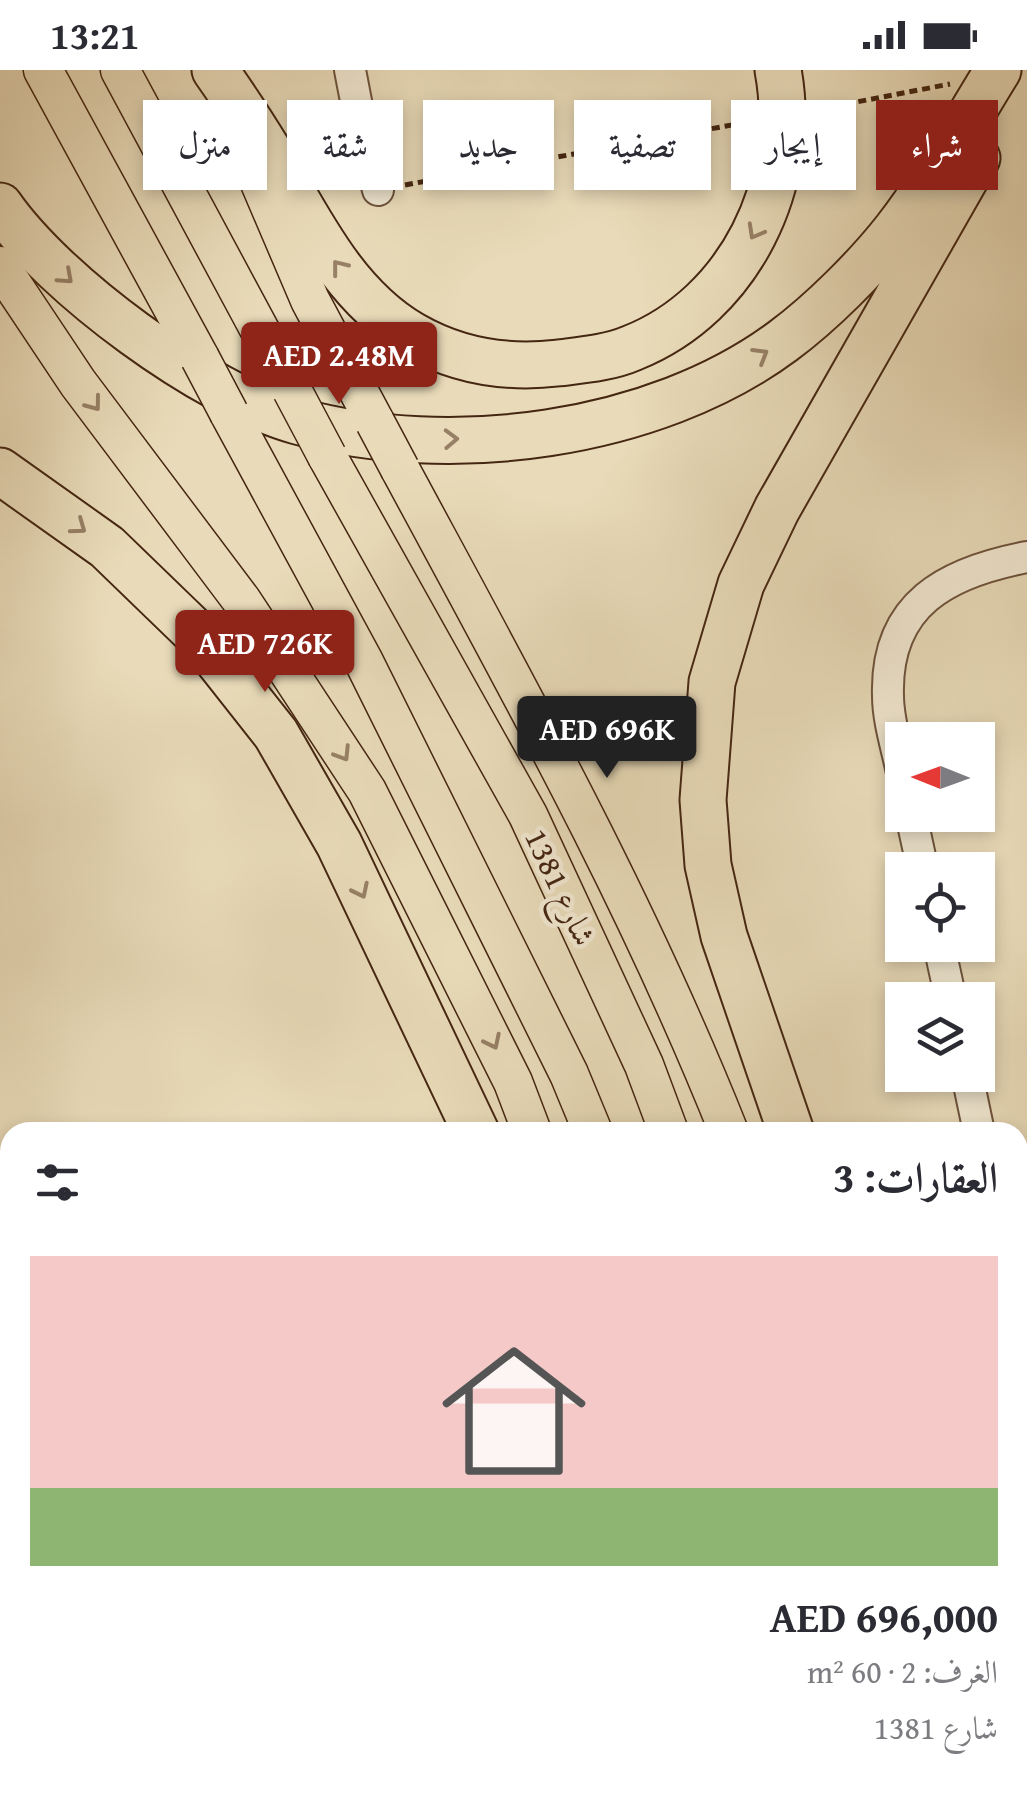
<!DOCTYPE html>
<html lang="ar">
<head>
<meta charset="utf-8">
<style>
  :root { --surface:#fff; --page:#f2f2f3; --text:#2b2b33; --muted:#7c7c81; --accent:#8f2418 }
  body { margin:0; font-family:"Gentium Book Plus",Amiri,serif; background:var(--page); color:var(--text); direction:rtl; height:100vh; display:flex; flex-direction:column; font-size:38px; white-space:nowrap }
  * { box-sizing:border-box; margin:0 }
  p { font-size:32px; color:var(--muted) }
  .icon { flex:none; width:55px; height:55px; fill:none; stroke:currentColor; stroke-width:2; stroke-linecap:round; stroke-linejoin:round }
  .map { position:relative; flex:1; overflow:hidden; direction:ltr }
  .side { position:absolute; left:0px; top:1052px; width:1028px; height:672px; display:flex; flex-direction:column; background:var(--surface); border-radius:30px 30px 0 0; box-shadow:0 5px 15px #0003; direction:rtl }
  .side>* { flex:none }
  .guide { position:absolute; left:30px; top:30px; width:968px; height:90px; direction:rtl; display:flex; gap:20px }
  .needle { width:65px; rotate:271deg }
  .tools { position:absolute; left:885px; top:652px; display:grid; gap:20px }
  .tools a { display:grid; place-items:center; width:110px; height:110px; border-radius:0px; background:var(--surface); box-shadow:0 5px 15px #0003; font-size:50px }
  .price { position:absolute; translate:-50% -85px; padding:0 22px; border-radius:10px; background:var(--accent); color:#fff; font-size:32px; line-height:65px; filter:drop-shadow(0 2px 5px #0008) }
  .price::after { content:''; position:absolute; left:50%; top:60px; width:30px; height:22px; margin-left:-15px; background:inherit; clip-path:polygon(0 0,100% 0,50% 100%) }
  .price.selected { background:#222; color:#fff }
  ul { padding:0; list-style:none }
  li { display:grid; align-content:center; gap:20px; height:530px; padding:0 30px }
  li span { display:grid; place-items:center; height:310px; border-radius:0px; color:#555 }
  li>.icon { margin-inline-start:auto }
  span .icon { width:180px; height:180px; fill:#fffc; stroke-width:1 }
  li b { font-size:42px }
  h2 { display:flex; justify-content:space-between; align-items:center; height:120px; padding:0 30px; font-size:42px }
  .tag { padding:0 35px; border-radius:0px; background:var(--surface); box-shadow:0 5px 15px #0003; font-size:35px; line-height:90px }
  .tag.selected { background:var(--accent); color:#fff }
  .status { display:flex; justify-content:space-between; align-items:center; height:70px; padding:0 50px; background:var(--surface); direction:ltr }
  .status svg { height:28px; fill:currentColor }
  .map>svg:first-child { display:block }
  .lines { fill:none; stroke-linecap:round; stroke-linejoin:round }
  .minor-casing { stroke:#6e533c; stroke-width:34 }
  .major-casing { stroke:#452612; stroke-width:41 }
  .highway-casing { stroke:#452612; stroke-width:49 }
  .path { stroke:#452612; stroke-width:5; stroke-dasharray:8 5; stroke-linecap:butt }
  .minor { stroke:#f1e8d2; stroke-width:30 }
  .major { stroke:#e9dbb9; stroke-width:38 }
  .highway { stroke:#e9dbb9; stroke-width:45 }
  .major-bridge-casing { stroke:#452612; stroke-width:41; stroke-linecap:butt }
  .major-bridge { stroke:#e9dbb9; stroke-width:38 }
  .oneway { stroke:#978066 }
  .labels { text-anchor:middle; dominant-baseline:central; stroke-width:9; stroke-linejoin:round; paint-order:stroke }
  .street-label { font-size:32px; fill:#452612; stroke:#f1e8d2 }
</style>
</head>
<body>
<div class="status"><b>13:21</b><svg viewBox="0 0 49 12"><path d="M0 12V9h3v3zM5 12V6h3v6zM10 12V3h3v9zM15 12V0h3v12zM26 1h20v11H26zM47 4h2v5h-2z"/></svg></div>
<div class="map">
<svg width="1027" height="1723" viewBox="0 0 1027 1723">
  <rect width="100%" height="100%" fill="#e9dbb9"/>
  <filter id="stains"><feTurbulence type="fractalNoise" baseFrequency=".002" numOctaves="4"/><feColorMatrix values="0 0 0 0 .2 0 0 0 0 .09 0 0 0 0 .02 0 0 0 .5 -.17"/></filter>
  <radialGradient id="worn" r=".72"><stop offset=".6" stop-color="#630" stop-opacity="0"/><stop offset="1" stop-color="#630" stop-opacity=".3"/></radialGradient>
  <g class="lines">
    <g class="minor-casing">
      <path id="minor" d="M350,0L362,62L378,120
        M902,703C897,678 888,651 888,626C885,533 948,502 1027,487
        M911,745L923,800
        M939,875L951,930
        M967,1005L979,1062
        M1018,1242L1027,1287"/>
    </g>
    <g class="major-casing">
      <path id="major" d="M43,0L200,288
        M120,0L292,320
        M234,52L310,230L375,352
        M0,196L78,313L242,531L367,721L513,1012L532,1062
        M229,343L363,590L569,1004L593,1062
        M327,386L528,745L644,995L669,1062
        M400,399C518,618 637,831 729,1062
        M814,1715L816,1723
        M878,1715L880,1723
        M956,1715L957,1723"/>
    </g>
    <g class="highway-casing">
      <path id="highway" d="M215,0C234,27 252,54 269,82C308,148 343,225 412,265C457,291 507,299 558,293C582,290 609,288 632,278C740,235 799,112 778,0
        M0,136C55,215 204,325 297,351C449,393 654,367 783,271C821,243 867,197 896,160C934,111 965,53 998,0
        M0,401L107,477L198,565L276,664L339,774L476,1062
        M791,1062L724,866L708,795L703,730L712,612L741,514L777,439L977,88
        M721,1715L723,1723"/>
    </g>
    <path class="path" d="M820,39L950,14
      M405,115L748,52"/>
    <use href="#minor" class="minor"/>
    <use href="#major" class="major"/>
    <use href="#highway" class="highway"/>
    <g class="major-bridge-casing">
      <path id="major-bridge" d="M200,288L229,343
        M292,320L327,386
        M375,352L400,399"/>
    </g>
    <use href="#major-bridge" class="major-bridge"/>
  </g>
  <defs><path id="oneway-chevron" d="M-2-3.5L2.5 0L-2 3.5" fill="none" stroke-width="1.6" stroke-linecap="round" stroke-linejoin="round" transform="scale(2.5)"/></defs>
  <g class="oneway">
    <use href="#oneway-chevron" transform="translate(755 162) rotate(119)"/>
    <use href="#oneway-chevron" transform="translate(339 197) rotate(-128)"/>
    <use href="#oneway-chevron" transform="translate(66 207) rotate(42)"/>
    <use href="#oneway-chevron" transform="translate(761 285) rotate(-31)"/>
    <use href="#oneway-chevron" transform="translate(94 334) rotate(53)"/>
    <use href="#oneway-chevron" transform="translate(451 369) rotate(-2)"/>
    <use href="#oneway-chevron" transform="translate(79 457) rotate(36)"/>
    <use href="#oneway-chevron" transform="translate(343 684) rotate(58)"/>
    <use href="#oneway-chevron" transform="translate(361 821) rotate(64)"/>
    <use href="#oneway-chevron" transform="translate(493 972) rotate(64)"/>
  </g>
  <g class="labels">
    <g class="street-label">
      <text transform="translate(561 817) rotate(65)">شارع 1381</text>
    </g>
  </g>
  <rect width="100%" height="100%" filter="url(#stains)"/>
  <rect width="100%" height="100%" fill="url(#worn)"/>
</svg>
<div class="tools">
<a><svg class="needle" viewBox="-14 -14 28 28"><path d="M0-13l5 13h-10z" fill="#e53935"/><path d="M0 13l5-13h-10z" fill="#7c7c81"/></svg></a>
<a><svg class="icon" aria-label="locate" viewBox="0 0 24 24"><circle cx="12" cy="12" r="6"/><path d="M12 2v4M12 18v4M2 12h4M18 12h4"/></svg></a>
<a><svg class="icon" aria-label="layers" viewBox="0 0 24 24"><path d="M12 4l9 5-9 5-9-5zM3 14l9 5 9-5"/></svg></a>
</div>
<b class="price" style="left:339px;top:337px">AED 2.48M</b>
<b class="price" style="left:265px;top:625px">AED 726K</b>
<b class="price selected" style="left:607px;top:711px">AED 696K</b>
<div class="guide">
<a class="tag selected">شراء</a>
<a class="tag">إيجار</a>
<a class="tag">تصفية</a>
<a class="tag">جديد</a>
<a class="tag">شقة</a>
<a class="tag">منزل</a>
</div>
<section class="side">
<h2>العقارات: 3<svg class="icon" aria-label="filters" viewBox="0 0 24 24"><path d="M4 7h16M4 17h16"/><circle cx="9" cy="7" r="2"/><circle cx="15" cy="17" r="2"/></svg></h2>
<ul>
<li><span style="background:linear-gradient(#f6c9c9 75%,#8fb573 0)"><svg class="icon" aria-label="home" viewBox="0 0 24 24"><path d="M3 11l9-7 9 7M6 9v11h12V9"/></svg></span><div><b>AED 696,000</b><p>الغرف: 2 · 60 m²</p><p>شارع 1381</p></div></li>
</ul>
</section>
</div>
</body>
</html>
